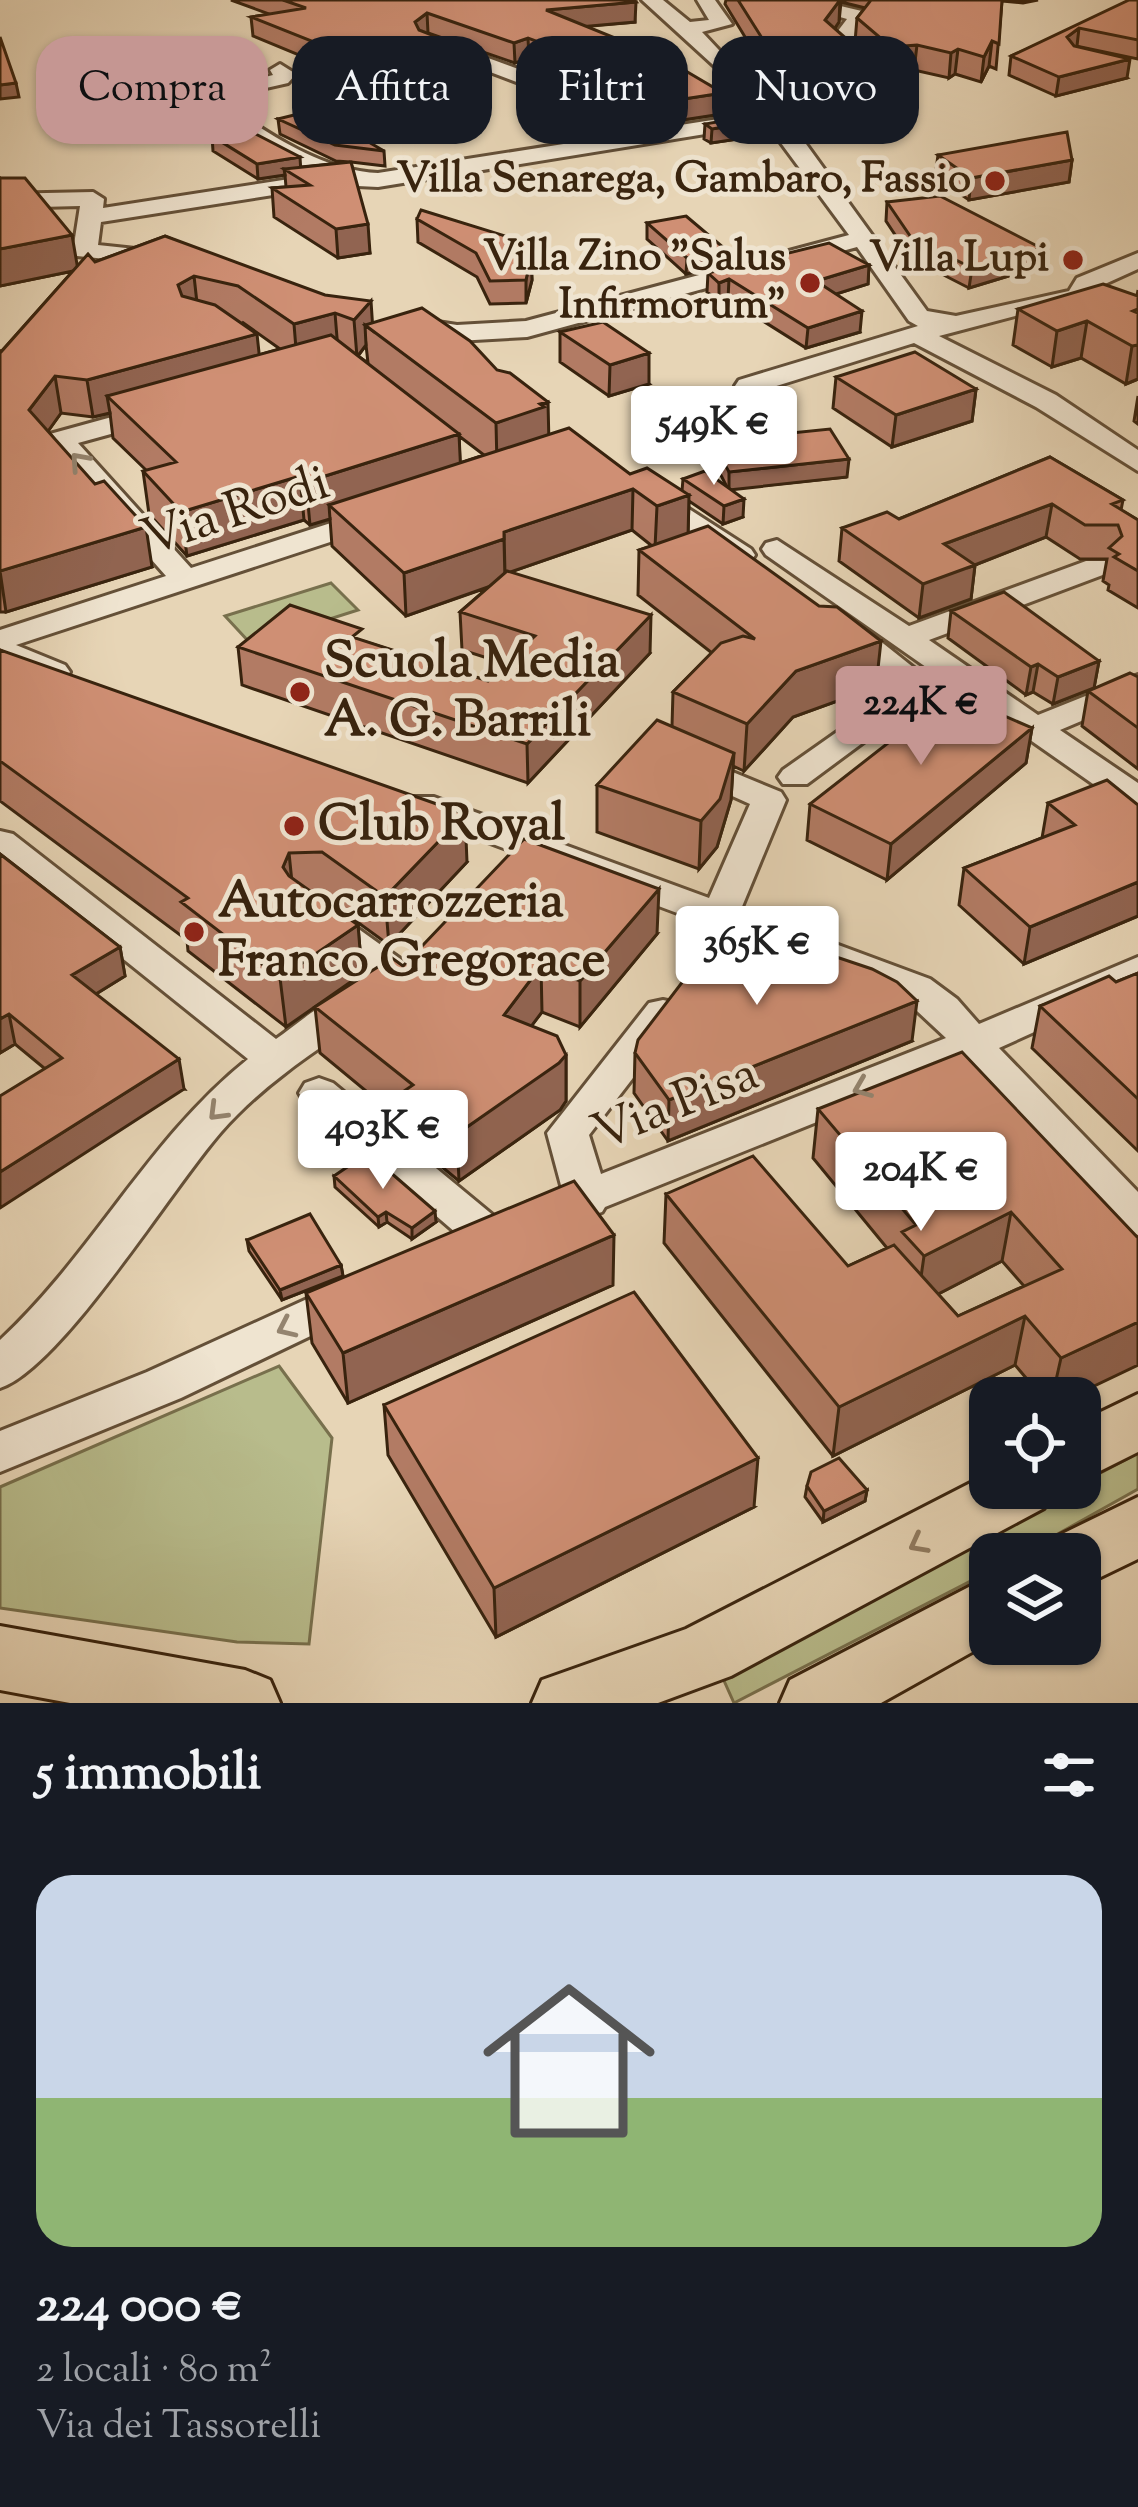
<!DOCTYPE html>
<html lang="it">
<head>
<meta charset="utf-8">
<style>
  :root { --surface:#171b24; --page:#20242c; --text:#f1f3f6; --muted:#9ea1a6; --line:#363941; --accent:#c59692 }
  body { margin:0; font-family:"Sorts Mill Goudy",serif; background:var(--page); color:var(--text); height:100vh; display:flex; flex-direction:column; font-size:45px; white-space:nowrap }
  * { box-sizing:border-box; margin:0 }
  p { font-size:39px; color:var(--muted) }
  .icon { flex:none; width:66px; height:66px; fill:none; stroke:currentColor; stroke-width:2; stroke-linecap:round; stroke-linejoin:round }
  .map { position:relative; height:1703px; overflow:hidden }
  .sheet { display:flex; flex-direction:column; background:var(--surface); flex:1 }
  .sheet>* { flex:none }
  .top-card { position:absolute; left:36px; top:36px; width:1068px; height:108px; display:flex; gap:24px }
  .fabs { position:absolute; left:969px; top:1377px; display:grid; gap:24px }
  .fabs a { display:grid; place-items:center; width:132px; height:132px; border-radius:24px; background:var(--surface); box-shadow:0 3px 9px #0004; font-size:60px }
  .price { position:absolute; translate:-50% -102px; padding:0 27px; border-radius:12px; background:#fff; color:#222; font-size:39px; line-height:78px; filter:drop-shadow(0 3px 6px #0008) }
  .price::after { content:''; position:absolute; left:50%; top:72px; width:36px; height:27px; margin-left:-18px; background:inherit; clip-path:polygon(0 0,100% 0,50% 100%) }
  .price.current { background:var(--accent); color:#111 }
  ul { padding:0; list-style:none }
  li { display:grid; align-content:center; gap:24px; height:636px; padding:0 36px }
  li+li { border-top:3px solid var(--line) }
  li span { display:grid; place-items:center; height:372px; border-radius:36px; color:#555 }
  li>.icon { margin-inline-start:auto }
  span .icon { width:216px; height:216px; fill:#fffc; stroke-width:1 }
  li b { font-size:51px }
  h2 { display:flex; justify-content:space-between; align-items:center; height:144px; padding:0 36px; font-size:51px }
  .chip { padding:0 42px; border-radius:36px; background:var(--surface); box-shadow:0 3px 9px #0004; font-size:42px; line-height:108px }
  .chip.current { background:var(--accent); color:#111 }
  .map>svg:first-child { display:block }
  .green { fill:#b8bc8c; stroke:#78704d; stroke-width:3 }
  .lines { fill:none; stroke-linecap:round; stroke-linejoin:round }
  .minor-casing { stroke:#645038; stroke-width:6 }
  .major-casing { stroke:#38230e; stroke-width:6 }
  .minor { fill:#efe4d0; fill-rule:evenodd }
  .major { fill:#e7d5b6; fill-rule:evenodd }
  .wall { fill:#b27b64; stroke:#38230e; stroke-width:3; fill-rule:evenodd }
  .shaded-wall { fill:#916451; stroke:#38230e; stroke-width:3 }
  .building { fill:#cf8f74; stroke:#38230e; stroke-width:3 }
  .oneway { stroke:#94846f }
  .oneway2 { stroke:#907c62 }
  .poi-dot { fill:#8f2418; stroke:#efe4d0; stroke-width:4.5 }
  .labels { text-anchor:middle; dominant-baseline:central; stroke-width:10; stroke-linejoin:round; paint-order:stroke }
  .far-poi-label { font-size:42px; font-weight:bold; fill:#38230e; stroke:#efe4d0; text-anchor:end }
  .street-label { font-size:51px; fill:#38230e; stroke:#efe4d0 }
  .poi-label { font-size:51px; font-weight:bold; fill:#38230e; stroke:#efe4d0; text-anchor:start }
</style>
</head>
<body>
<div class="map">
<svg width="1138" height="1703" viewBox="0 0 1138 1703">
  <rect width="100%" height="100%" fill="#e7d5b6"/>
  <filter id="stains"><feTurbulence type="fractalNoise" baseFrequency=".00167" numOctaves="4"/><feColorMatrix values="0 0 0 0 .2 0 0 0 0 .09 0 0 0 0 .02 0 0 0 .5 -.17"/></filter>
  <radialGradient id="worn" r=".72"><stop offset=".6" stop-color="#630" stop-opacity="0"/><stop offset="1" stop-color="#630" stop-opacity=".3"/></radialGradient>
  <path class="green" d="M331,583L358,610L251,644L225,616Z
    M279,1366L332,1438L309,1644L237,1642L0,1608V1487Z
    M1138,1453V1489L1022,1554H990V1571L734,1703L721,1674Z"/>
  <g class="lines">
    <g class="minor-casing">
      <path id="minor" d="M642,0H663L690,22L709,20L697,0H715L732,24L702,32L795,131L863,74L828,44L847,19L781,0H815L866,12L869,16L849,43L885,74L806,144L927,311L956,316L1069,291L1077,278L1138,253V269L1096,288L1092,295L1138,315V332L1075,306L1049,307L939,336L1056,395L1138,450V471L1036,407L914,343L757,392H739L735,386L739,380L918,326L909,321L857,247L527,337L457,341L402,331L398,326L411,318L457,325L526,321L849,235L767,124L378,187L337,185L101,222L98,245L173,253V263L164,265L77,256L73,251L80,206L0,208V194L93,192L104,199L103,208L315,175L239,134L191,96L273,75L270,70L280,64L296,74L288,83L218,99C266,132 319,170 378,173L646,131L432,50V42L439,40L674,126L757,113L722,73Z
        M159,404L169,406L173,412L169,418L78,443L191,568L368,511H388L393,517L388,523L16,645L65,665L70,672L65,679H43L0,661V630L166,576L46,440L50,434Z
        M647,482L751,549L755,555L751,561H729L637,497L633,491L637,485Z
        M777,540L909,626L1086,561H1108L1112,567L1108,573L929,640L1038,715L1138,675V697L1060,730L1138,783V810L1126,807L766,555L762,549L766,543Z
        M839,615L850,617L938,687L807,784H783L778,777L783,770L901,687L828,631L823,624L828,617Z
        M689,754L781,792L786,800L741,909L930,979L957,999L979,1024L1138,957V985L999,1048L1138,1192V1235L1123,1231L966,1062L605,1207L602,1212L541,1231L526,1227L519,1215L526,1203L562,1189L547,1133L649,1003L663,1000L677,1003L683,1013L589,1135L601,1174L946,1038L902,997L410,813L404,805L410,797H434L709,898L750,804L677,771L672,764L677,757Z
        M0,831L13,834L276,1039C302,1021 340,984 373,994L379,1003L373,1012C319,1048 264,1083 221,1132C171,1189 62,1367 0,1388V1340C92,1255 149,1138 248,1059L0,860Z
        M319,907L332,910L413,968L418,977L413,986L399,990L385,986L306,928L300,919L306,910Z
        M319,1078L333,1083L500,1221L507,1233L500,1245L485,1250L470,1245L305,1103L299,1093L305,1083Z
        M353,1278L369,1284L375,1296L369,1308L181,1398L0,1472V1431L147,1372Z"/>
    </g>
    <g class="major-casing">
      <path id="major" d="M1138,1394V1452L1080,1481V1422Z
        M990,1473V1488H1054L1044,1508L731,1676L658,1703H532L542,1680L686,1629Z
        M1138,1497V1559L1080,1587V1554H1048L1056,1537Z
        M990,1576V1642L881,1703H780L790,1680Z
        M0,1626L245,1670L270,1680L280,1703H70L0,1690Z"/>
    </g>
    <use href="#minor" class="minor"/>
    <use href="#major" class="major"/>
  </g>
  <path class="wall" d="M231,0H634L635,22L586,26L723,93L722,114L676,121L585,64V60L557,69L529,58L515,63L428,33L481,54L482,74L405,99L253,36L251,17L269,14Z
    M726,0H1038L1023,3L1002,1L996,69L989,66L981,82L955,74L949,78L914,70L889,72L855,42L857,18L865,8L841,2L839,22L835,28L856,74L836,76L835,92L822,103L794,106L778,91L725,4Z
    M1138,0V59L1076,46L1127,78L1056,96L1009,75L1011,56Z
    M278,119L384,151L385,166L351,162L370,253L338,258L274,217L272,188L286,187L285,175L258,179L213,151L212,136L301,167L350,162L336,161L280,134Z
    M705,124L758,136L711,143L704,139Z
    M938,155L1072,160L1069,182L969,200L935,177Z
    M0,178L77,266L95,262L165,236L372,323L548,435L630,474L682,491L683,479L727,487L712,458V441L847,477L730,489L743,517L723,524L689,501L688,533L876,687L793,717L744,771L733,766L731,800L717,847L699,869L597,832V785L672,726L673,692L712,653L638,595L639,550L652,546L632,530L510,572L650,653L528,783L242,685L238,647L363,641L488,681L506,664L462,650L460,612L489,587L406,616L332,546L330,519L310,525L304,520L187,556L149,514L143,471L146,470L113,438L110,413L93,417L61,413L48,431L152,567L6,612H0V351L1,352L73,271L0,286ZM242,322L280,349L259,355ZM366,345L368,363L358,356ZM459,436L484,455L460,463Z
    M887,202L1041,248L1038,267L969,288L926,266L917,268L886,221Z
    M417,219L531,257L532,280L526,303L490,304L477,277L418,242Z
    M647,223L724,248L723,264L686,274L647,239Z
    M869,265L868,284L836,294L860,332L806,348L728,299L719,302L707,292L708,273Z
    M1138,290V379L1126,384L1081,358L1052,367L1013,345L1018,309L1137,296Z
    M560,332L649,384L609,396L560,362Z
    M836,377L976,389L972,421L892,447L833,408Z
    M1138,396V424L1134,421Z
    M1050,457L1123,500L1121,510L1138,520V608L1108,590L1109,585L1103,581L1107,559H1080L1046,537L975,565L971,599L919,618L839,561L842,528L899,519Z
    M951,611L1099,661L1094,688L1053,704L1033,692L1026,695L948,638Z
    M0,650L467,862L389,945L327,900H323L358,925L362,974L286,1027L188,951L187,940L0,801Z
    M1136,677H1138V769L1082,726L1088,691Z
    M1032,728L1026,763L887,880L807,840L810,804Z
    M1048,803L1138,805V916L1024,964L959,905L964,868L1042,838Z
    M0,854L120,947L125,976L96,994L184,1089L44,1068L15,1044L0,1053Z
    M657,934L580,1027L542,1012L531,1026L566,1055V1101L560,1110L459,1181L407,1138L406,1124L320,1053L315,1007L403,966Z
    M776,939L912,1041L668,1141L634,1093L635,1053Z
    M1138,973V1151L1032,1048L1040,1006L1116,982Z
    M818,1109L1138,1238L1069,1398H1043L1015,1365L833,1456L664,1243L666,1194L848,1266L887,1248L813,1158ZM1002,1261L1024,1286L958,1316L938,1294Z
    M334,1176L436,1222L412,1239L387,1222L379,1227L335,1187Z
    M247,1240L341,1265L343,1276L282,1300L249,1251Z
    M613,1285L348,1403L312,1343L306,1293Z
    M384,1405L754,1507L496,1637L388,1455Z
    M807,1486L867,1490L865,1501L823,1522L805,1497Z"/>
  <path class="shaded-wall" d="M840,0L839,22L824,44L825,20Z
    M636,2L635,22L546,30V10Z
    M427,13L428,33L416,42L415,22Z
    M1079,28L1077,46L1065,55L1067,37Z
    M528,38L529,58L515,63L514,43Z
    M588,39L585,44V60L557,69V49Z
    M992,41L989,66L981,82L984,57Z
    M917,45L914,70L889,72L891,47Z
    M858,49L856,74L836,76L835,92L822,103L794,106L795,81L825,53Z
    M958,49L955,74L949,78L951,53Z
    M481,54L482,74L405,99L404,78Z
    M1130,59L1127,78L1056,96L1059,77Z
    M16,83L19,97L0,99V85Z
    M723,93L722,114L676,121L677,100Z
    M759,121L758,136L711,143L712,129Z
    M300,157L301,173L284,169L285,175L258,179L257,164Z
    M1072,160L1069,182L969,200L971,178Z
    M368,224L370,253L338,258L336,229Z
    M72,235L78,270L0,286V249Z
    M928,246L926,266L917,268L919,249Z
    M724,248L723,264L686,274L687,258Z
    M1041,248L1038,267L969,288L972,268Z
    M531,257L532,280L526,303V280Z
    M869,265L868,284L814,301L816,281Z
    M194,276L198,312L182,321L178,285Z
    M729,279L728,299L719,302V283Z
    M371,301L373,331L365,325L366,345L357,357L354,320Z
    M862,311L860,332L806,348L808,328Z
    M335,313L338,350L297,361L294,324Z
    M1087,321L1081,358L1052,367L1057,331Z
    M257,334L261,371L107,396L110,413L93,417L87,380Z
    M1138,345V379L1126,384L1132,346Z
    M649,353V384L609,396L610,365Z
    M55,376L61,413L36,448L29,410Z
    M976,389L972,421L892,447L896,415Z
    M548,402L549,444L497,465L496,423Z
    M459,434L461,476L329,505L330,519L310,525L306,482Z
    M849,459L847,477L729,490V472Z
    M300,476L304,520L187,556L181,512Z
    M633,489L632,530L505,574L504,532Z
    M689,495L688,537L655,548L657,506Z
    M744,499L743,517L723,524L724,506Z
    M1052,504L1046,537L967,568L975,565L971,599L919,618L923,584L944,544Z
    M146,527L152,567L6,612L0,571Z
    M504,539L505,581L406,616L404,573Z
    M651,615L650,653L528,783L527,744Z
    M881,641L876,687L793,717L744,771L747,724L796,671Z
    M1099,661L1094,688L1053,704L1058,677Z
    M1038,664L1033,692L1026,695L1031,667Z
    M1032,728L1026,763L887,880L891,844Z
    M734,753L731,800L717,847L699,869L701,821Z
    M465,814L467,862L389,945L385,897Z
    M289,853L294,902L283,867Z
    M1138,882V916L1024,964L1030,927Z
    M659,889L657,934L580,1027V981Z
    M358,925L362,974L286,1027L280,978Z
    M120,947L125,976L78,1005L72,975Z
    M541,966L542,1012L505,1061L504,1015Z
    M917,1001L912,1041L668,1141L669,1100Z
    M9,1014L15,1044L0,1053V1019Z
    M566,1055V1101L560,1110L459,1181L457,1134Z
    M179,1059L184,1089L0,1208V1172Z
    M435,1211L436,1222L412,1239V1228Z
    M386,1212L387,1222L379,1227L378,1217Z
    M1011,1212L1002,1261L917,1305L924,1256Z
    M614,1235L613,1285L348,1403L343,1353Z
    M341,1265L343,1276L282,1300L280,1290Z
    M1025,1316L1015,1365L833,1456L839,1407Z
    M1138,1322V1365L1069,1398H1052L1061,1358Z
    M758,1458L754,1507L496,1637L494,1588Z
    M867,1490L865,1501L823,1522L824,1511Z"/>
  <path class="building" d="M283,0H634L636,2L546,10L662,57L723,93L677,100L585,44L588,39L557,49L528,38L514,43L427,13L415,22L419,30L481,54L404,78L251,17L306,8Z
    M738,0H840L825,20L858,49L825,53L836,67L823,78L795,81L779,65Z
    M871,0H1002L999,44L992,41L984,57L958,49L951,53L917,45L891,47L857,18Z
    M1129,0H1138V40L1079,28L1067,37L1074,46L1130,59L1059,77L1011,56Z
    M0,37L16,83L0,85Z
    M314,110L384,151L335,145L278,119Z
    M751,116L759,121L712,129L705,124Z
    M244,128L300,157L257,164L212,136Z
    M1067,132L1072,160L971,178L938,155Z
    M351,162L368,224L336,229L272,188L310,185L284,169Z
    M0,178H25L72,235L0,249Z
    M940,196L1041,248L972,268L928,246L919,249L887,202Z
    M421,210L528,243L531,257L526,280L490,281L476,253L417,219Z
    M686,216L724,248L687,258L647,223Z
    M165,236L325,295L371,301L354,320L335,313L294,324L238,286L194,276L178,285L182,296L215,305L257,334L87,380L55,376L29,410L95,484L104,481L146,527L0,571V351L1,352L88,254L95,262Z
    M829,243L869,265L816,281L862,311L808,328L729,279L719,283L708,273Z
    M1103,284L1138,296V309L1133,311L1138,313V345L1132,346L1087,321L1057,331L1018,309Z
    M422,308L470,341L497,370L510,373L548,402L540,404L544,407L496,423L365,325Z
    M603,322L649,353L610,365L560,332Z
    M331,335L459,434L306,482L300,476L181,512L143,471L176,462L107,396Z
    M915,352L976,389L896,415L836,377Z
    M569,428L630,474L647,468L689,495L657,506L633,489L504,532V539L404,573L329,505Z
    M830,429L849,459L729,472L712,441Z
    M1050,457L1123,500L1112,504L1138,520V571L1114,557L1119,554L1109,548L1122,536L1118,525H1085L1052,504L944,544L975,565L923,584L842,528L887,512L899,519Z
    M705,471L744,499L724,506L683,479Z
    M708,526L819,606L837,607L881,641L796,671L747,724L673,692L721,643L743,636L755,639L639,550Z
    M507,571L651,615L527,744L238,647L290,605L362,629L352,637L488,681L535,636L460,612Z
    M1004,592L1099,661L1058,677L1038,664L1031,667L951,611Z
    M0,650L465,814L385,897L322,852L289,853L283,867L289,876L358,925L280,978L181,902L188,898L0,761Z
    M1130,673L1138,677V728L1088,691Z
    M952,693L1032,728L891,844L810,804Z
    M657,720L734,753L720,799L701,821L597,785Z
    M1107,780L1138,805V882L1030,927L964,868L1075,825L1048,803Z
    M524,839L659,889L580,981L541,966L504,1015L557,1036L566,1055L559,1063L457,1134L404,1091L413,1085L315,1007L392,958L403,966Z
    M0,854L120,947L72,975L179,1059L0,1172V1096L62,1058L9,1014L0,1019Z
    M729,921L776,937L770,942L780,938L872,969L897,982L917,1001L669,1100L635,1053L638,1040Z
    M1138,973V1099L1040,1006L1109,976L1116,982Z
    M962,1052L1138,1238V1322L1061,1358L1025,1316L839,1407L666,1194L753,1156L848,1266L894,1245L958,1316L1062,1269L1011,1212L924,1256L902,1232L916,1225L818,1109Z
    M368,1153L435,1211L412,1228L386,1212L378,1217L334,1176Z
    M574,1181L614,1235L343,1353L306,1293Z
    M310,1214L341,1265L280,1290L247,1240Z
    M634,1292L758,1458L494,1588L384,1405Z
    M839,1458L867,1490L824,1511L807,1486L811,1472Z"/>
  <defs><path id="oneway-chevron" d="M-2-3.5L2.5 0L-2 3.5" fill="none" stroke-width="1.6" stroke-linecap="round" stroke-linejoin="round" transform="scale(3)"/></defs>
  <g class="oneway">
    <use href="#oneway-chevron" transform="translate(79 461) rotate(-132)"/>
    <use href="#oneway-chevron" transform="translate(862 1088) rotate(158)"/>
    <use href="#oneway-chevron" transform="translate(217 1112) rotate(135)"/>
    <use href="#oneway-chevron" transform="translate(286 1328) rotate(155)"/>
  </g>
  <use class="oneway2" href="#oneway-chevron" transform="translate(918 1544) rotate(152)"/>
  <g class="poi-dot">
    <circle cx="995" cy="181" r="12"/>
    <circle cx="1073" cy="260" r="12"/>
    <circle cx="810" cy="283" r="12"/>
    <circle cx="300" cy="692" r="12"/>
    <circle cx="294" cy="826" r="12"/>
    <circle cx="194" cy="932" r="12"/>
  </g>
  <g class="labels">
    <g class="far-poi-label">
      <text x="971" y="181">Villa Senarega, Gambaro, Fassio</text>
      <text x="786" y="259">Villa Zino "Salus<tspan x="786" dy="48">Infirmorum"</tspan></text>
      <text x="1049" y="260">Villa Lupi</text>
    </g>
    <g class="street-label">
      <text transform="translate(236 513) rotate(-18)">Via Rodi</text>
      <text transform="translate(676 1106) rotate(-22)">Via Pisa</text>
    </g>
    <g class="poi-label">
      <text x="324" y="663">Scuola Media<tspan x="324" dy="59">A. G. Barrili</tspan></text>
      <text x="318" y="826">Club Royal</text>
      <text x="218" y="903">Autocarrozzeria<tspan x="218" dy="59">Franco Gregorace</tspan></text>
    </g>
  </g>
  <rect width="100%" height="100%" filter="url(#stains)"/>
  <rect width="100%" height="100%" fill="url(#worn)"/>
</svg>
<div class="fabs">
<a><svg class="icon" aria-label="locate" viewBox="0 0 24 24"><circle cx="12" cy="12" r="6"/><path d="M12 2v4M12 18v4M2 12h4M18 12h4"/></svg></a>
<a><svg class="icon" aria-label="layers" viewBox="0 0 24 24"><path d="M12 4l9 5-9 5-9-5zM3 14l9 5 9-5"/></svg></a>
</div>
<b class="price" style="left:714px;top:488px">549K €</b>
<b class="price current" style="left:921px;top:768px">224K €</b>
<b class="price" style="left:757px;top:1008px">365K €</b>
<b class="price" style="left:383px;top:1192px">403K €</b>
<b class="price" style="left:921px;top:1234px">204K €</b>
<div class="top-card">
<a class="chip current">Compra</a>
<a class="chip">Affitta</a>
<a class="chip">Filtri</a>
<a class="chip">Nuovo</a>
</div>
</div>
<section class="sheet">
<h2>5 immobili<svg class="icon" aria-label="filters" viewBox="0 0 24 24"><path d="M4 7h16M4 17h16"/><circle cx="9" cy="7" r="2"/><circle cx="15" cy="17" r="2"/></svg></h2>
<ul>
<li><span style="background:linear-gradient(#c9d6e8 60%,#8fb573 0)"><svg class="icon" aria-label="home" viewBox="0 0 24 24"><path d="M3 11l9-7 9 7M6 9v11h12V9"/></svg></span><div><b>224 000 €</b><p>2 locali · 80 m²</p><p>Via dei Tassorelli</p></div></li>
</ul>
</section>
</body>
</html>
